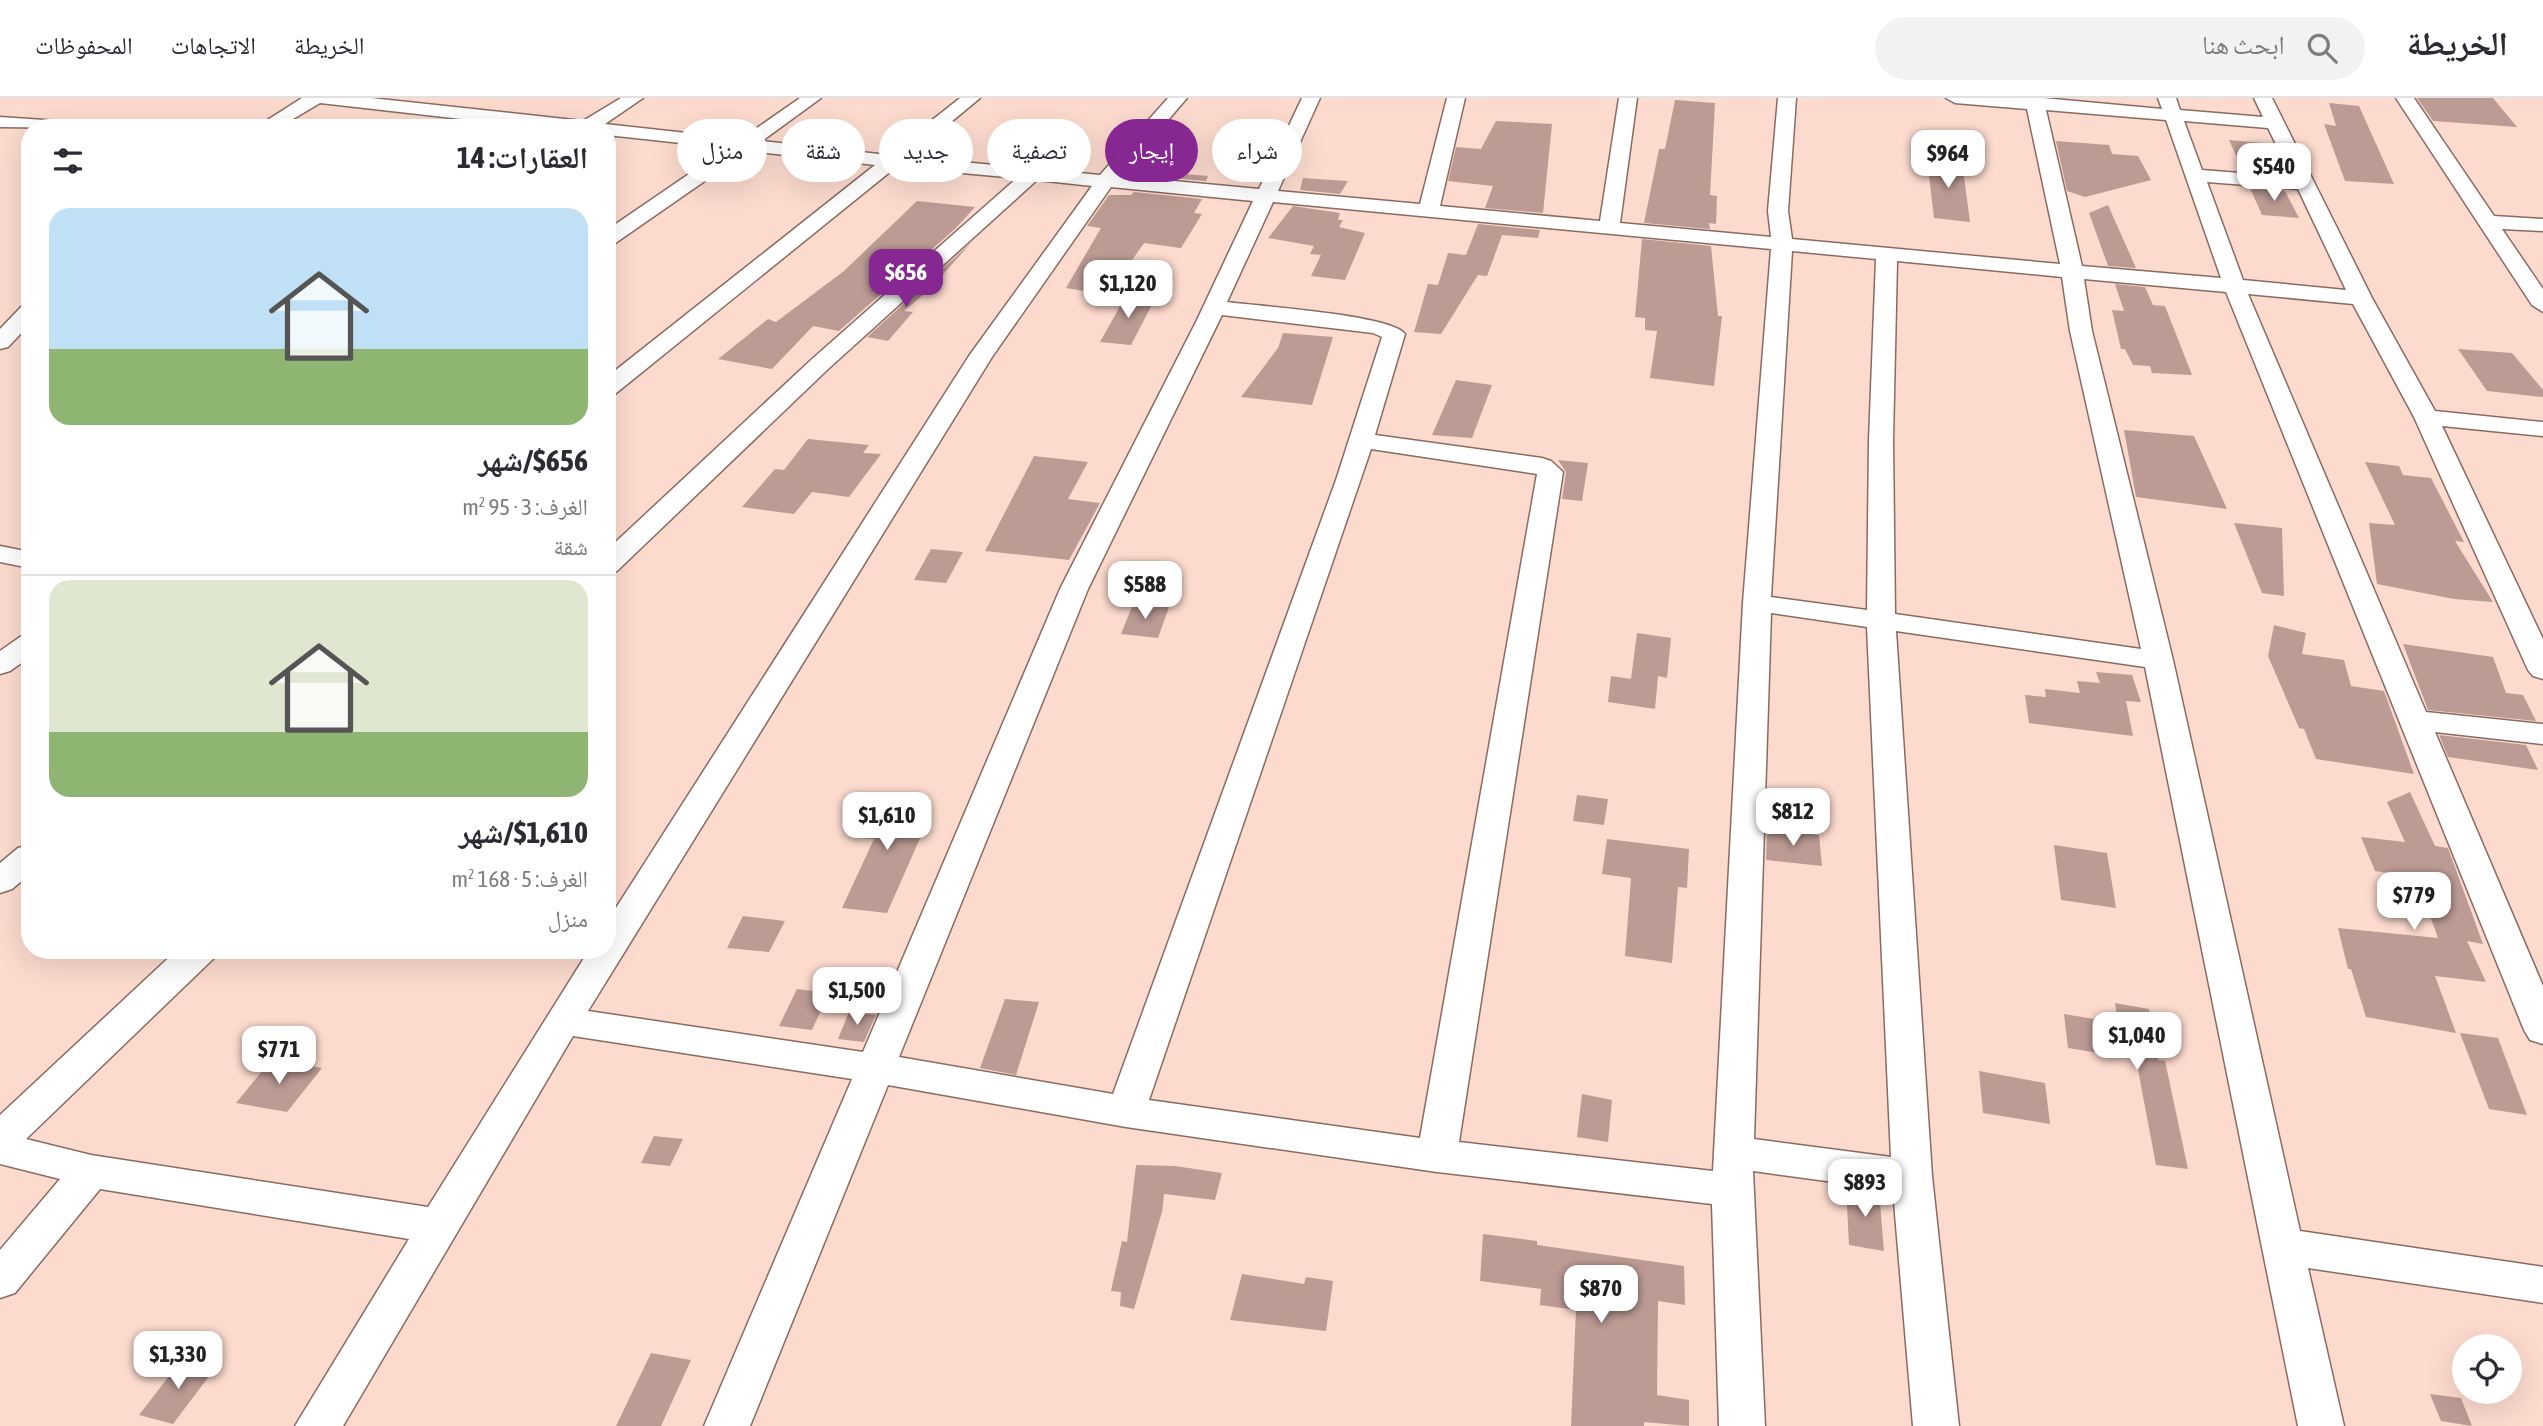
<!DOCTYPE html>
<html lang="ar">
<head>
<meta charset="utf-8">
<style>
  :root { --surface:#fff; --page:#f2f2f3; --text:#2b2b33; --muted:#7c7c81; --line:#e1e1e2; --accent:#872791 }
  body { margin:0; font-family:"Asap Condensed","Noto Naskh Arabic",sans-serif; background:var(--page); color:var(--text); direction:rtl; height:100vh; display:flex; flex-direction:column; font-size:26px; white-space:nowrap }
  * { box-sizing:border-box; margin:0 }
  p { font-size:23px; color:var(--muted) }
  .icon { flex:none; width:38px; height:38px; fill:none; stroke:currentColor; stroke-width:2; stroke-linecap:round; stroke-linejoin:round }
  .map { position:relative; flex:1; overflow:hidden; direction:ltr }
  .sheet { position:absolute; left:21px; top:21px; width:595px; height:840px; display:flex; flex-direction:column; background:var(--surface); border-radius:28px; box-shadow:0 7px 28px #0002; direction:rtl }
  .sheet>* { flex:none }
  .hud { position:absolute; left:637px; top:21px; width:665px; height:63px; direction:rtl; display:flex; gap:14px }
  .fabs { position:absolute; left:2452px; top:1236px; display:grid; gap:14px }
  .fabs a { display:grid; place-items:center; width:70px; height:70px; border-radius:50%; background:var(--surface); box-shadow:0 7px 28px #0002; font-size:35px }
  .price { position:absolute; translate:-50% -60px; padding:0 16px; border-radius:14px; background:#fff; color:#222; font-size:23px; line-height:46px; filter:drop-shadow(0 2px 4px #0008) }
  .price::after { content:''; position:absolute; left:50%; top:42px; width:21px; height:16px; margin-left:-10px; background:inherit; clip-path:polygon(0 0,100% 0,50% 100%) }
  .price.current { background:var(--accent); color:#fff }
  ul { padding:0; list-style:none }
  li { display:grid; align-content:center; gap:14px; height:371px; padding:0 28px }
  li+li { border-top:2px solid var(--line) }
  li span { display:grid; place-items:center; height:217px; border-radius:21px; color:#555 }
  li>.icon { margin-inline-start:auto }
  span .icon { width:126px; height:126px; fill:#fffc; stroke-width:1 }
  li b { font-size:30px }
  h2 { display:flex; justify-content:space-between; align-items:center; height:84px; padding:0 28px; font-size:30px }
  .pill { padding:0 24px; border-radius:32px; background:var(--surface); box-shadow:0 7px 28px #0002; font-size:24px; line-height:63px }
  .pill.current { background:var(--accent); color:#fff }
  header { display:flex; align-items:center; gap:42px; box-sizing:border-box; height:98px; padding:0 35px; background:var(--surface); border-bottom:2px solid var(--line) }
  header strong { font-size:33px }
  nav { display:flex; gap:38px; margin-inline-start:auto; font-size:24px }
  .search { width:490px; height:63px; background:var(--page); display:flex; align-items:center; gap:18px; box-sizing:border-box; padding:0 24px; border-radius:38px; color:var(--muted); font-size:26px }
  .map>svg:first-child { display:block }
  .building { fill:#bc9b94 }
  .lines { fill:none; stroke-linecap:round; stroke-linejoin:round }
  .minor-casing { stroke:#896b61; stroke-width:3 }
  .minor { fill:#fff; fill-rule:evenodd }
</style>
</head>
<body>
<header>
<strong>الخريطة</strong>
<div class="search"><svg class="icon" aria-label="search" viewBox="0 0 24 24"><circle cx="10" cy="10" r="6"/><path d="M15 15l6 6"/></svg>ابحث هنا</div>
<nav><a>الخريطة</a><a>الاتجاهات</a><a>المحفوظات</a></nav>
</header>
<div class="map">
<svg width="2543" height="1328" viewBox="0 0 2543 1328">
  <rect width="100%" height="100%" fill="#fcdace"/>
  <path class="building" d="M2417,0H2493L2517,29L2433,23Z
    M1675,2L1715,5L1710,97L1717,98L1716,126L1709,125L1710,131L1644,125L1659,51H1665Z
    M2329,5L2359,8L2394,86L2345,83L2324,26L2336,28Z
    M1496,23L1552,26L1543,115L1485,110L1493,88L1448,83L1456,49L1481,51Z
    M2229,42L2263,45L2277,75L2243,73Z
    M2056,43L2109,47L2112,56L2138,58L2151,82L2085,99L2067,93Z
    M1927,61L1962,64L1970,124L1934,120Z
    M1149,73L1208,78L1206,83L1146,78Z
    M1303,80L1348,83L1340,96L1300,92Z
    M2250,90L2285,93L2299,120L2262,117Z
    M1134,94L1202,101L1194,115L1202,116L1181,150L1144,145L1123,175L1117,170L1096,195L1066,190L1101,130L1087,128L1109,97H1131Z
    M917,103L975,109L956,130L839,233L813,228L772,271L718,261L768,221L776,224L844,173Z
    M2108,107L2136,170L2108,168L2089,115Z
    M1293,108L1340,115L1338,122H1343L1339,129L1365,135L1345,182L1311,178L1321,157L1310,156L1314,148L1268,140Z
    M1478,126L1540,132L1538,140L1502,137L1487,178L1478,177L1441,236L1414,234L1428,186L1438,187L1448,155L1466,157Z
    M1642,141L1711,148L1718,218H1722L1714,288L1650,280L1657,233L1645,232V220L1635,219Z
    M971,145L930,191L904,213L913,214L888,243L867,239Z
    M2115,186L2145,189L2153,207L2165,208L2192,277L2152,275L2150,268L2133,267L2125,251H2121L2112,212L2124,213Z
    M1127,196L1156,199L1131,247L1100,244Z
    M1283,235L1333,239L1312,307L1241,299L1278,250Z
    M2458,251L2512,255L2543,292V299L2487,293Z
    M1456,282L1492,287L1472,340L1432,337Z
    M2124,332L2194,338L2227,411L2136,399Z
    M808,341L869,347L863,355L881,356L849,399L812,394L794,416L742,409L775,371L784,372Z
    M1034,358L1088,364L1068,401L1100,405L1069,462L985,453Z
    M1558,362L1588,365L1582,403L1562,401L1566,374Z
    M2365,364L2399,368L2403,377L2431,380L2464,444L2455,443L2493,504L2454,501L2377,486L2369,425L2395,427Z
    M2234,425L2282,430L2284,498L2262,495Z
    M931,451L963,454L946,485L914,482Z
    M1133,506L1169,509L1158,540L1121,536Z
    M2274,527L2306,535L2302,556L2344,562L2351,588L2384,593L2414,676L2316,661L2304,631L2299,630L2268,558Z
    M1637,535L1671,540L1667,580L1658,578L1655,611L1608,604L1611,578L1631,581Z
    M2403,546L2493,559L2506,595L2523,597L2536,623L2428,612Z
    M2096,574L2132,577L2141,604L2126,603L2133,638L2029,625L2025,597L2046,599L2045,591L2080,595L2077,583L2100,585Z
    M2439,637L2526,647L2538,672L2448,659Z
    M2410,694L2435,748L2448,750L2483,846L2467,843L2486,884L2435,878L2456,935L2366,919L2351,871H2348L2338,830L2438,840L2416,779L2375,773L2361,739L2405,744L2387,704Z
    M881,696L930,701L914,738H921L887,815L842,810L874,741L860,740Z
    M1577,697L1608,701L1604,727L1573,723Z
    M1767,731L1819,737L1822,768L1766,762Z
    M1607,741L1689,751L1687,790L1678,789L1672,865L1625,858L1631,780L1602,776Z
    M2054,747L2107,755L2116,810L2061,802Z
    M743,818L785,823L769,854L727,850Z
    M797,891L829,895L812,932L779,928Z
    M1005,901L1039,904L1016,977L980,970Z
    M2115,905L2149,911L2158,962L2165,963L2188,1071L2156,1067L2136,961L2068,950L2064,916L2118,925Z
    M849,914L876,917L864,944L838,941Z
    M2460,935L2498,940L2527,1017L2489,1011Z
    M272,961L322,970L287,1014L236,1005Z
    M1979,973L2045,985L2050,1026L1983,1015Z
    M1582,996L1612,1002L1608,1044L1577,1039Z
    M654,1038L683,1041L670,1068L641,1065Z
    M1136,1067L1175,1068L1222,1075L1215,1102L1164,1096L1162,1114L1134,1211L1120,1208L1121,1194L1111,1193L1122,1143L1127,1144Z
    M1846,1088L1879,1093L1884,1153L1849,1147Z
    M1483,1136L1537,1143V1147L1684,1168L1685,1207L1658,1203L1657,1297L1689,1302V1328L1644,1324V1328H1571L1576,1212L1540,1207L1541,1191L1480,1183Z
    M1242,1176L1304,1186L1306,1179L1333,1183L1326,1233L1230,1222Z
    M651,1255L691,1262L661,1328H616Z
    M183,1260L216,1269L173,1326L139,1317Z
    M2430,1296L2461,1300L2472,1328L2441,1323Z"/>
  <g class="lines">
    <g class="minor-casing">
      <path id="minor" d="M302,0H371L583,23L621,0H643L605,26L741,41L800,0H821L762,43L888,57L960,0H980L909,59L1100,77L1168,0H1187L1120,78L1259,91L1302,0H1320L1278,93L1420,106L1447,0H1465L1440,108L1600,123L1619,0H1637L1620,125L1771,139L1768,113L1778,0H1796L1788,113L1792,141L2060,166L2027,11L1955,5L1946,0H2043L2162,11L2158,0H2176L2180,12L2263,19L2254,0H2272L2372,200L2435,313L2543,324V338L2442,328L2543,541V581L2533,578L2528,572L2414,319L2353,206L2248,196L2426,614L2543,626V646L2435,634L2543,888V946L2530,942L2524,932L2226,194L2084,181L2092,233L2173,562L2300,1133L2543,1169V1205L2308,1170L2344,1328H2298L2145,569L1896,533L1932,1078L1959,1328H1913L1893,1092L1753,1073L1765,1328H1719L1712,1106L1437,1074L1126,1029L888,987L750,1328H704L852,981L573,938L343,1328H295L409,1141L100,1091L15,1195L0,1200V1152L60,1081L0,1066V1017L177,852H218L213,861L26,1041L91,1057L428,1109L589,852H607V824L969,258L1092,88L1037,82L827,272L617,473L607,475V452L811,262L1017,80L896,69L615,296L607,298V279L875,67L748,53L614,146L607,148V132L727,50L607,37V30H542L320,5L278,30H255ZM2046,12L2166,22L2221,180L2082,168ZM2184,23L2268,30L2292,79L2202,72ZM2207,84L2298,91L2346,192L2243,182ZM1111,89L1253,103L1197,222L1060,491L863,954L588,913L992,259ZM1273,104L1771,151L1743,505L1713,1073L1459,1044L1563,374L1551,363L1542,360L1375,337L1405,236C1392,217 1257,208 1227,204ZM1792,153L1876,161L1869,342L1867,512L1771,499ZM1897,163L2062,179L2070,233L2141,551L1895,516L1893,342ZM1222,217L1373,235L1382,239L1336,382L1113,996L899,959L1088,491ZM1371,351L1537,376L1420,1040L1149,1002ZM1771,515L1867,529L1891,1059L1754,1041Z
        M2396,0H2414L2494,118L2543,121V133L2502,131L2543,191V214L2532,207Z
        M0,19L74,24L83,30L0,29Z
        M30,206V226L8,249L0,251V231L22,208Z
        M0,448L30,454V470L0,464Z
        M30,536V559L10,573L0,576V553L20,539Z
        M30,747V776L12,791L0,795V765L18,750Z"/>
    </g>
    <use href="#minor" class="minor"/>
  </g>
</svg>
<div class="fabs">
<a><svg class="icon" aria-label="locate" viewBox="0 0 24 24"><circle cx="12" cy="12" r="6"/><path d="M12 2v4M12 18v4M2 12h4M18 12h4"/></svg></a>
</div>
<b class="price" style="left:1948px;top:92px">$964</b>
<b class="price" style="left:2274px;top:105px">$540</b>
<b class="price current" style="left:906px;top:211px">$656</b>
<b class="price" style="left:1128px;top:222px">$1,120</b>
<b class="price" style="left:1145px;top:523px">$588</b>
<b class="price" style="left:1793px;top:750px">$812</b>
<b class="price" style="left:887px;top:754px">$1,610</b>
<b class="price" style="left:2414px;top:834px">$779</b>
<b class="price" style="left:857px;top:929px">$1,500</b>
<b class="price" style="left:2137px;top:974px">$1,040</b>
<b class="price" style="left:279px;top:988px">$771</b>
<b class="price" style="left:1865px;top:1121px">$893</b>
<b class="price" style="left:1601px;top:1227px">$870</b>
<b class="price" style="left:178px;top:1293px">$1,330</b>
<div class="hud">
<a class="pill">شراء</a>
<a class="pill current">إيجار</a>
<a class="pill">تصفية</a>
<a class="pill">جديد</a>
<a class="pill">شقة</a>
<a class="pill">منزل</a>
</div>
<section class="sheet">
<h2>العقارات: 14<svg class="icon" aria-label="filters" viewBox="0 0 24 24"><path d="M4 7h16M4 17h16"/><circle cx="9" cy="7" r="2"/><circle cx="15" cy="17" r="2"/></svg></h2>
<ul>
<li><span style="background:linear-gradient(#bfe0f5 65%,#8fb573 0)"><svg class="icon" aria-label="home" viewBox="0 0 24 24"><path d="M3 11l9-7 9 7M6 9v11h12V9"/></svg></span><div><b>$656/شهر</b><p>الغرف: 3 · 95 m²</p><p>شقة</p></div></li>
<li><span style="background:linear-gradient(#dfe7d0 70%,#8fb573 0)"><svg class="icon" aria-label="home" viewBox="0 0 24 24"><path d="M3 11l9-7 9 7M6 9v11h12V9"/></svg></span><div><b>$1,610/شهر</b><p>الغرف: 5 · 168 m²</p><p>منزل</p></div></li>
</ul>
</section>
</div>
</body>
</html>
